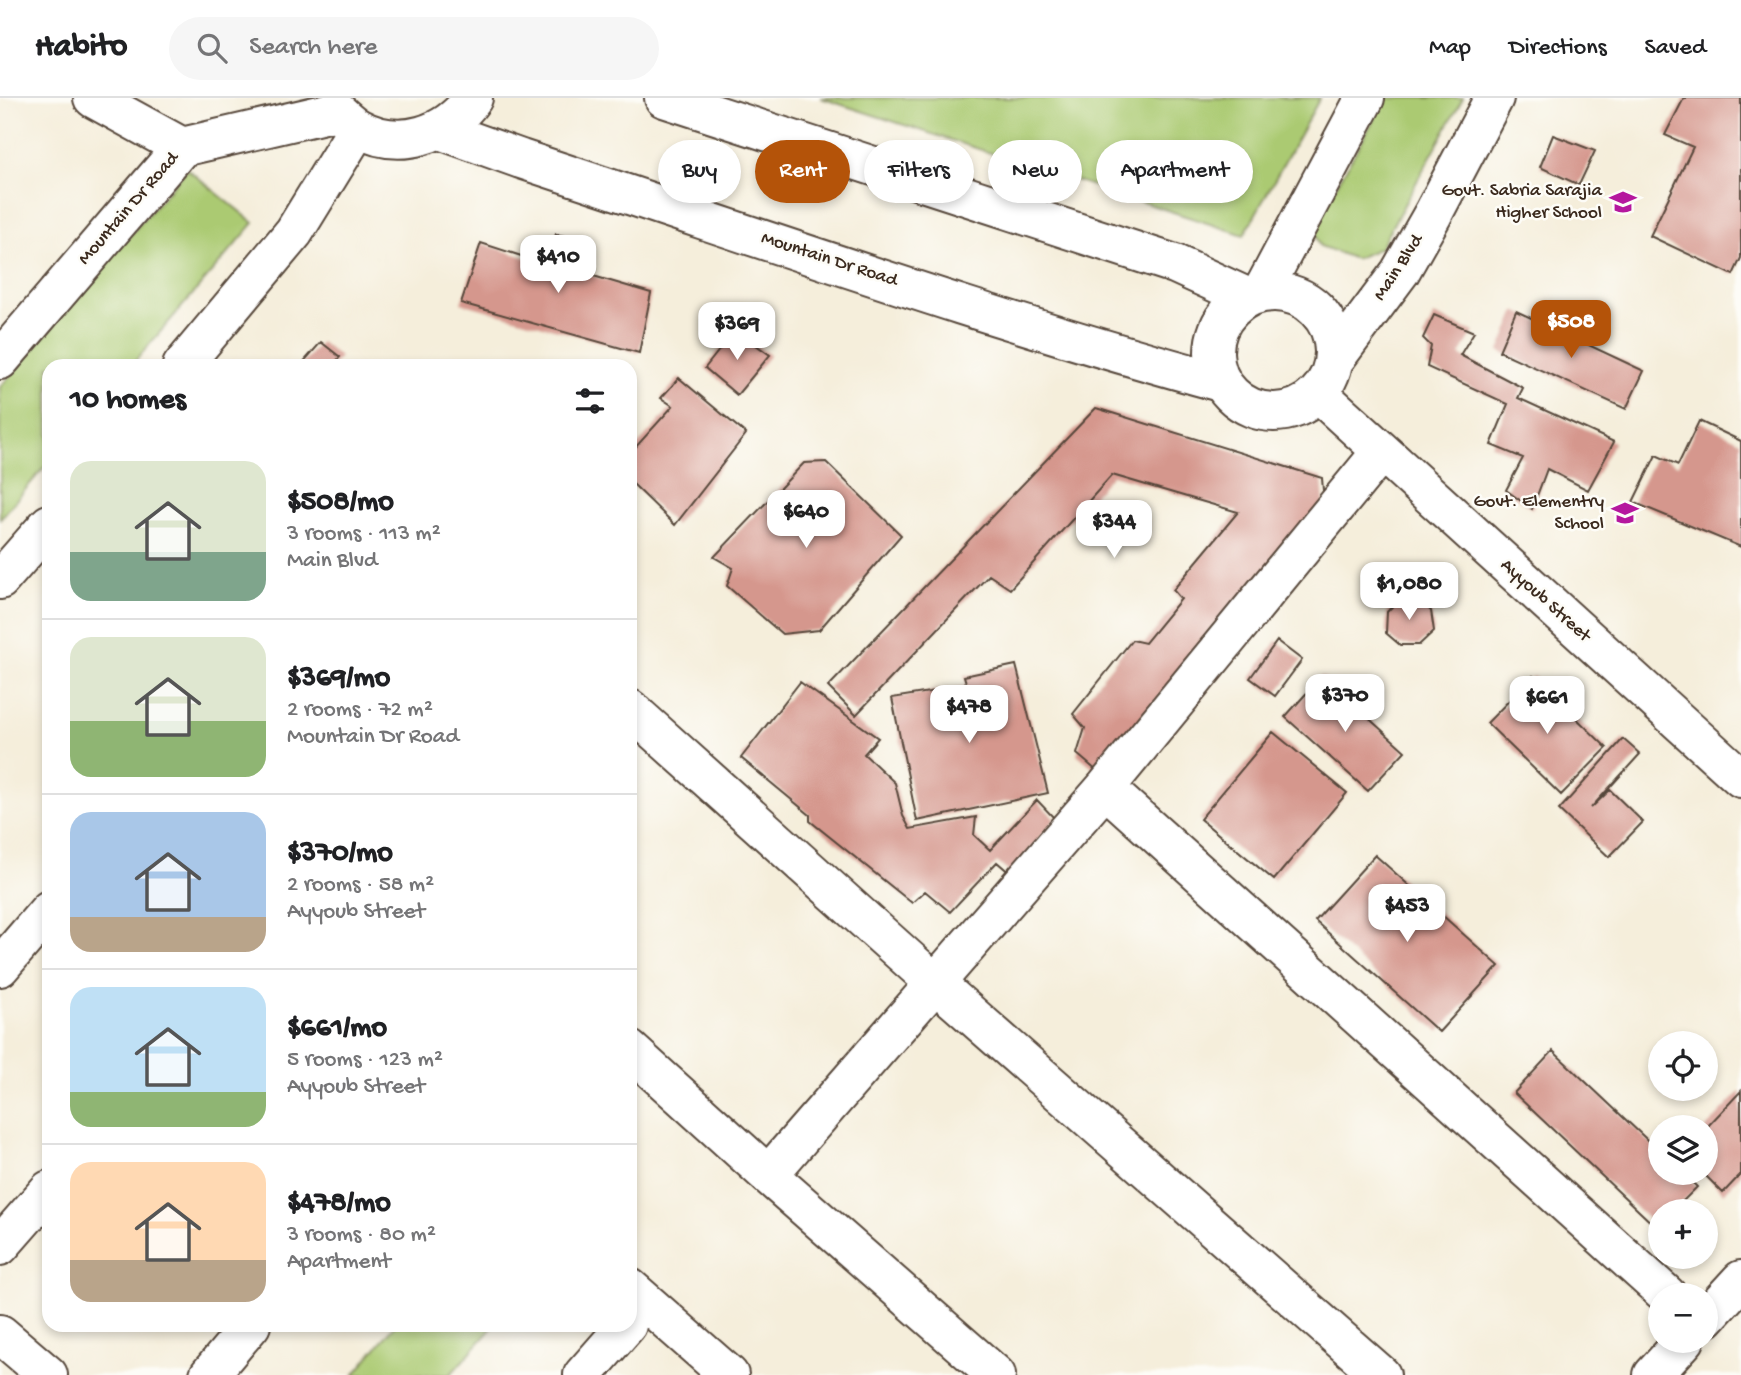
<!DOCTYPE html>
<html lang="en">
<head>
<meta charset="utf-8">
<style>
  :root { --surface:#fff; --page:#f6f6f6; --text:#202124; --muted:#757577; --line:#e0e0e0; --accent:#b45309 }
  body { margin:0; font-family:"Gochi Hand",sans-serif; background:var(--page); color:var(--text); height:100vh; display:flex; flex-direction:column; font-size:26px; white-space:nowrap }
  * { box-sizing:border-box; margin:0 }
  p { font-size:23px; color:var(--muted) }
  .icon { flex:none; width:38px; height:38px; fill:none; stroke:currentColor; stroke-width:2; stroke-linecap:round; stroke-linejoin:round }
  .map { position:relative; flex:1; overflow:hidden }
  .drawer { position:absolute; left:42px; top:261px; width:595px; height:973px; display:flex; flex-direction:column; background:var(--surface); border-radius:21px; box-shadow:0 4px 10px #0003 }
  .drawer>* { flex:none }
  .guide { position:absolute; left:658px; top:42px; width:665px; height:63px; display:flex; gap:14px }
  .controls { position:absolute; left:1648px; top:933px; display:grid; gap:14px }
  .controls a { display:grid; place-items:center; width:70px; height:70px; border-radius:50%; background:var(--surface); box-shadow:0 4px 10px #0003; font-size:35px }
  .price { position:absolute; translate:-50% -60px; padding:0 16px; border-radius:14px; background:#fff; color:#222; font-size:23px; line-height:46px; filter:drop-shadow(0 2px 4px #0008) }
  .price::after { content:''; position:absolute; left:50%; top:42px; width:21px; height:16px; margin-left:-10px; background:inherit; clip-path:polygon(0 0,100% 0,50% 100%) }
  .price.selected { background:var(--accent); color:#fff }
  ul { padding:0; list-style:none }
  li { display:flex; align-items:center; gap:21px; height:175px; padding:0 28px }
  li+li { border-top:2px solid var(--line) }
  li span { display:grid; place-items:center; flex:none; width:196px; height:140px; border-radius:21px; color:#555 }
  li>.icon { margin-inline-start:auto }
  span .icon { width:84px; height:84px; fill:#fffc; stroke-width:1 }
  li b { font-size:30px }
  h2 { display:flex; justify-content:space-between; align-items:center; height:84px; padding:0 28px; font-size:30px }
  .tag { padding:0 24px; border-radius:32px; background:var(--surface); box-shadow:0 4px 10px #0003; font-size:24px; line-height:63px }
  .tag.selected { background:var(--accent); color:#fff }
  header { display:flex; align-items:center; gap:42px; box-sizing:border-box; height:98px; padding:0 35px; background:var(--surface); border-bottom:2px solid var(--line) }
  header strong { font-size:33px }
  nav { display:flex; gap:38px; margin-inline-start:auto; font-size:24px }
  .search { width:490px; height:63px; background:var(--page); display:flex; align-items:center; gap:18px; box-sizing:border-box; padding:0 24px; border-radius:38px; color:var(--muted); font-size:26px }
  .map>svg:first-child { display:block }
  .green { fill:#abca72; stroke:#737a48; stroke-width:2 }
  .building { fill:#d5978d }
  .lines { fill:none; stroke-linecap:round; stroke-linejoin:round }
  .minor-casing { stroke:#57473a; stroke-width:42 }
  .major-casing { stroke:#57473a; stroke-width:42 }
  .minor { stroke:#fff; stroke-width:38 }
  .major { stroke:#fff; stroke-width:38 }
  .labels { text-anchor:middle; dominant-baseline:central; stroke-width:5; stroke-linejoin:round; paint-order:stroke }
  .poi-label { font-size:19px; fill:#3b2a1e; stroke:#fdfcf7; text-anchor:end }
  .street-label { font-size:19px; fill:#3b2a1e; stroke:#fdfcf7 }
</style>
</head>
<body>
<header>
<strong>Habito</strong>
<div class="search"><svg class="icon" aria-label="search" viewBox="0 0 24 24"><circle cx="10" cy="10" r="6"/><path d="M15 15l6 6"/></svg>Search here</div>
<nav><a>Map</a><a>Directions</a><a>Saved</a></nav>
</header>
<div class="map">
<svg width="1741" height="1277" viewBox="0 0 1741 1277">
  <rect width="100%" height="100%" fill="#fdfcf7"/>
  <filter id="ink" filterUnits="userSpaceOnUse"><feTurbulence type="fractalNoise" baseFrequency=".0143" numOctaves="2"/><feDisplacementMap in="SourceGraphic" scale="14" xChannelSelector="R" yChannelSelector="G"/><feConvolveMatrix kernelMatrix="1 2 1 2 8 2 1 2 1" color-interpolation-filters="sRGB"/></filter>
  <filter id="wash" filterUnits="userSpaceOnUse"><feTurbulence type="fractalNoise" baseFrequency=".00686" numOctaves="4" result="noise"/><feDisplacementMap in="SourceGraphic" scale="28" xChannelSelector="R" yChannelSelector="G"/><feGaussianBlur stdDeviation="1.57" result="paint"/><feColorMatrix in="noise" values="0 0 0 0 0 0 0 0 0 0 0 0 0 0 0 0 0 1.4 0 .05"/><feComposite in="paint" operator="in"/></filter>
  <g filter="url(#wash)">
    <rect width="100%" height="100%" fill="#f5eedb"/>
    <path class="green" d="M821,0H1320L1244,137Z
      M1386,0H1463L1380,150L1355,161L1320,148L1313,129Z
      M187,71L254,125L131,268H49V364L0,421V289Z
      M395,1227H490L493,1229L450,1277H354Z"/>
    <g id="blocks">
      <path class="building" d="M1684,0H1741V160L1733,177L1650,138L1693,49L1665,37Z
        M1553,37L1595,53L1579,87L1540,69Z
        M556,136L577,141L573,172L651,195L639,255L461,205L481,145L546,166Z
        M1516,213L1644,273L1626,311L1499,253Z
        M1434,217L1474,234L1460,257L1523,290L1518,300L1614,344L1588,392L1547,371L1532,411L1506,392L1523,360L1491,347L1508,306L1427,269L1431,248L1423,240Z
        M735,232L770,257L737,297L705,270Z
        M321,244L340,259L332,268H300Z
        M679,280L746,336L675,427L630,383V346L634,351L673,308L661,300Z
        M1096,310L1322,380L1324,405L1097,673L1077,656L1085,630L1073,616L1132,542L1145,545L1181,501L1173,492L1238,414L1112,377L1010,491L989,477L856,617L828,589Z
        M1699,323L1741,343V449L1633,404L1656,357L1678,367Z
        M826,364L901,437L819,532L782,536L727,488L733,470L714,459L804,365Z
        M1416,498L1431,513L1434,533L1419,547H1400L1386,535L1387,514L1400,500Z
        M1277,543L1302,562L1275,598L1250,580Z
        M1016,567L1048,695L917,723L892,600L967,588L964,578Z
        M1322,578L1405,653L1368,693L1285,619Z
        M1533,578L1607,650L1561,697L1487,625Z
        M800,584L878,640L864,656L895,685L903,718L910,731L976,719L974,737L990,752L1037,702L1055,721L1011,776L997,764L950,814L925,793L912,805L810,723V717L741,660Z
        M1273,634L1347,695L1274,782L1200,721Z
        M1623,641L1640,656L1591,710L1610,692L1643,724L1609,759L1559,712Z
        M1375,757L1499,868L1439,934L1315,823Z
        M1553,953L1661,1055V1074H1682L1697,1089L1673,1113H1661V1126L1657,1130L1514,995Z
        M1741,993V1076L1723,1095L1702,1074H1706V1030Z"/>
    </g>
  </g>
  <g filter="url(#ink)">
    <use href="#blocks" fill-opacity="0" stroke="#57473a" stroke-width="2"/>
    <g class="lines">
      <g class="minor-casing">
        <path id="minor" d="M93,0L182,49
          M664,0L1175,166L1247,199
          M337,13C344,19 351,26 358,30C400,53 447,37 473,0
          M440,32L521,61C753,137 984,220 1220,284
          M0,262L182,49L337,13
          M182,268L294,134L358,30
          M0,482L49,426
          M630,611L935,885L1381,1277
          M1105,690L1667,1197
          M0,869L49,812
          M630,952L768,1077L996,1277
          M768,1077L1105,690L1381,354
          M0,1148L49,1092
          M630,1190L729,1277
          M0,1236L48,1277
          M209,1277L251,1227
          M583,1277L627,1227"/>
      </g>
      <g class="major-casing">
        <path id="major" d="M1214 254a60 60 0 1 1 120 0a60 60 0 1 1-120 0Z
          M1262,194L1365,0
          M1335,261L1400,174L1433,116L1494,0
          M1319,296L1741,680
          M1706,1220L1741,1182
          M1653,1277L1685,1242"/>
      </g>
      <use href="#minor" class="minor"/>
      <use href="#major" class="major"/>
    </g>
  </g>
  <defs>
    <g id="school-bare" transform="scale(2.1)"><path d="M0-5L7-2L0 1L-7-2ZM-4 1L0 2.5L4 1V4Q0 6-4 4Z" fill="#b5179e" stroke="#fdfcf7" stroke-width="2.5" paint-order="stroke"/></g>
  </defs>
  <g fill-rule="evenodd">
    <use href="#school-bare" x="1623" y="104"/>
    <use href="#school-bare" x="1625" y="415"/>
  </g>
  <g class="labels">
    <g class="poi-label">
      <text x="1602" y="93">Govt. Sabria Sarajia<tspan x="1602" dy="22">Higher School</tspan></text>
      <text x="1604" y="404">Govt. Elementry<tspan x="1604" dy="22">School</tspan></text>
    </g>
    <g class="street-label">
      <text transform="translate(129 111) rotate(-49)">Mountain Dr Road</text>
      <text transform="translate(829 162) rotate(18)">Mountain Dr Road</text>
      <text transform="translate(1399 170) rotate(-57)">Main Blvd</text>
      <text transform="translate(1545 503) rotate(42)">Ayyoub Street</text>
    </g>
  </g>
</svg>
<div class="controls">
<a><svg class="icon" aria-label="locate" viewBox="0 0 24 24"><circle cx="12" cy="12" r="6"/><path d="M12 2v4M12 18v4M2 12h4M18 12h4"/></svg></a>
<a><svg class="icon" aria-label="layers" viewBox="0 0 24 24"><path d="M12 4l9 5-9 5-9-5zM3 14l9 5 9-5"/></svg></a>
<a>+</a>
<a>−</a>
</div>
<b class="price" style="left:558px;top:197px">$410</b>
<b class="price selected" style="left:1571px;top:262px">$508</b>
<b class="price" style="left:737px;top:264px">$369</b>
<b class="price" style="left:806px;top:452px">$640</b>
<b class="price" style="left:1114px;top:462px">$344</b>
<b class="price" style="left:1409px;top:524px">$1,080</b>
<b class="price" style="left:1345px;top:636px">$370</b>
<b class="price" style="left:1547px;top:638px">$661</b>
<b class="price" style="left:969px;top:647px">$478</b>
<b class="price" style="left:1407px;top:846px">$453</b>
<div class="guide">
<a class="tag">Buy</a>
<a class="tag selected">Rent</a>
<a class="tag">Filters</a>
<a class="tag">New</a>
<a class="tag">Apartment</a>
</div>
<section class="drawer">
<h2>10 homes<svg class="icon" aria-label="filters" viewBox="0 0 24 24"><path d="M4 7h16M4 17h16"/><circle cx="9" cy="7" r="2"/><circle cx="15" cy="17" r="2"/></svg></h2>
<ul>
<li><span style="background:linear-gradient(#dfe7d0 65%,#7fa58c 0)"><svg class="icon" aria-label="home" viewBox="0 0 24 24"><path d="M3 11l9-7 9 7M6 9v11h12V9"/></svg></span><div><b>$508/mo</b><p>3 rooms · 113 m²</p><p>Main Blvd</p></div></li>
<li><span style="background:linear-gradient(#dfe7d0 60%,#8fb573 0)"><svg class="icon" aria-label="home" viewBox="0 0 24 24"><path d="M3 11l9-7 9 7M6 9v11h12V9"/></svg></span><div><b>$369/mo</b><p>2 rooms · 72 m²</p><p>Mountain Dr Road</p></div></li>
<li><span style="background:linear-gradient(#a9c7e8 75%,#b9a48a 0)"><svg class="icon" aria-label="home" viewBox="0 0 24 24"><path d="M3 11l9-7 9 7M6 9v11h12V9"/></svg></span><div><b>$370/mo</b><p>2 rooms · 58 m²</p><p>Ayyoub Street</p></div></li>
<li><span style="background:linear-gradient(#bfe0f5 75%,#8fb573 0)"><svg class="icon" aria-label="home" viewBox="0 0 24 24"><path d="M3 11l9-7 9 7M6 9v11h12V9"/></svg></span><div><b>$661/mo</b><p>5 rooms · 123 m²</p><p>Ayyoub Street</p></div></li>
<li><span style="background:linear-gradient(#ffd9b3 70%,#b9a48a 0)"><svg class="icon" aria-label="home" viewBox="0 0 24 24"><path d="M3 11l9-7 9 7M6 9v11h12V9"/></svg></span><div><b>$478/mo</b><p>3 rooms · 80 m²</p><p>Apartment</p></div></li>
</ul>
</section>
</div>
</body>
</html>
